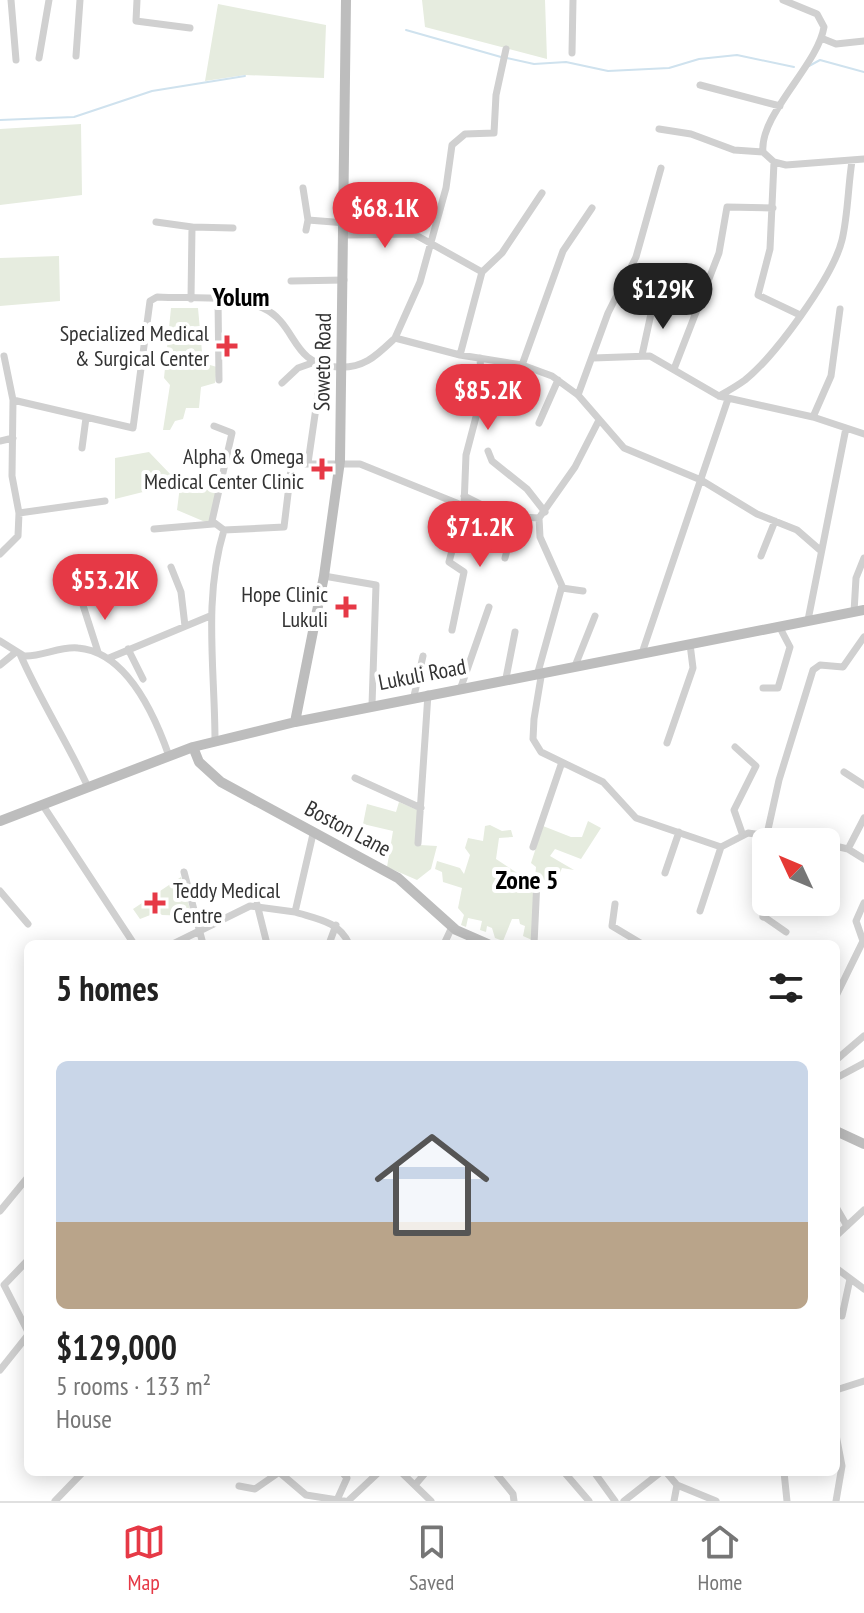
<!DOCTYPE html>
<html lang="en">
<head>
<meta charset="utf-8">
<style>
  :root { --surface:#fff; --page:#f2f2f2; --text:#222; --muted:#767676; --line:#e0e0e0; --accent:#e63946 }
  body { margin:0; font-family:"PT Sans Narrow",sans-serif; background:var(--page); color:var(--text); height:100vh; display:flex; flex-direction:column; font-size:30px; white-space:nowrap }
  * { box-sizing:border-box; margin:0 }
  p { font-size:26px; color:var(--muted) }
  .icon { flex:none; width:44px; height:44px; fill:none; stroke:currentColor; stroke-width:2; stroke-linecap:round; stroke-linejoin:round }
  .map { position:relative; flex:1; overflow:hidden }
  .details { position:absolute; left:24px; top:940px; width:816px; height:536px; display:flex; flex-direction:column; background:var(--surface); border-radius:12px; box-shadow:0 4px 20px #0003 }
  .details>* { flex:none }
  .needle { width:52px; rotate:314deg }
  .buttons { position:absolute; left:752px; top:828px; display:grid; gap:16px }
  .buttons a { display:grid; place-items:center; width:88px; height:88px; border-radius:12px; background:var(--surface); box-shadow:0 4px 20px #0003; font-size:40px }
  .price { position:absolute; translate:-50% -68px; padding:0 18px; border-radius:28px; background:var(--accent); color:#fff; font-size:26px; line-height:52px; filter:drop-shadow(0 2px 4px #0008) }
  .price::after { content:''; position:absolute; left:50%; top:48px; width:24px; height:18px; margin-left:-12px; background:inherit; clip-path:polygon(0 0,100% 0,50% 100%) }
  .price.active { background:#222; color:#fff }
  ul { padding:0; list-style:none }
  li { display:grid; align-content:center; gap:16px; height:424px; padding:0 32px }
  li+li { border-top:2px solid var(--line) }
  li span { display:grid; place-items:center; height:248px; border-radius:12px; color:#555 }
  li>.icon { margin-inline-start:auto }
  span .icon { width:144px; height:144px; fill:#fffc; stroke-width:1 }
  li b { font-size:34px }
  h2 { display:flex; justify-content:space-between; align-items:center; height:96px; padding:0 32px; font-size:34px }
  .menu { display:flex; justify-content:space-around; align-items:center; height:112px; border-top:2px solid var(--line); background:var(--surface); font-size:22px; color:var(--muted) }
  .menu a { display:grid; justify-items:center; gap:4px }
  .menu .active { color:var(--accent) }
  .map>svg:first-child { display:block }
  .green { fill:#e6ecdf }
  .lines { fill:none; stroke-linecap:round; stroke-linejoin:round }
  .stream { stroke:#cfe2ee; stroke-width:2 }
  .street { stroke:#d0d0d0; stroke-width:7 }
  .secondary { stroke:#bdbdbd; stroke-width:10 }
  .poi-dot { fill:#e63946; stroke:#fff; stroke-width:3 }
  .labels { text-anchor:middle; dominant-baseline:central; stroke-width:8; stroke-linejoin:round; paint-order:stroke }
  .poi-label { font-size:22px; fill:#333; stroke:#fff; text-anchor:end }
  .street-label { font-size:22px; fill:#333; stroke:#fff }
  .quarter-label { font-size:26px; font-weight:bold; fill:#000; stroke:#fff }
</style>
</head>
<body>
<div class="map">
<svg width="864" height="1501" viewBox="0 0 864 1501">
  <rect width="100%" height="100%" fill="#fff"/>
  <path class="green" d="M422,0H545L547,59L425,27Z
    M218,4L326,25L324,78L245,75L205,81Z
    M81,124L82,195L0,205V129Z
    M59,256L60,301L0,306V258Z
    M171,308H198L203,363L217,367L215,383L201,387L199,408H186L183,419L175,421L170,430H163L170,385L164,378Z
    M149,452L172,476L144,479L143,492L115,499V458Z
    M181,478H222L210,524L177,510Z
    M399,802L420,811V845L437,846L431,869L417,880L387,867L393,831L363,824L367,804L396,812Z
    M588,821L601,828L581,859L555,849L550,856L574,870L562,868L556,882L535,878L536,867L531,863L543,826L571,837H582Z
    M490,825L502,831L511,830L513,837L499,838L496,859L534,884L532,940L523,936L525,926L520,924L519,919H512L503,941L495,938L492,928L487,926L486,932L480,930L482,921L468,918L466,927L461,925L464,915L458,908L462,888L443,882L442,872L435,869L437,861L460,868L464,874L470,855L465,848L468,838L483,841L485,826Z
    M181,877L192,916L162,915L158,912L140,919L133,909Z"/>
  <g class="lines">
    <path class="stream" d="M406,30L501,57
      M507,58L534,64L566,62L608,71L669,68L699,59L737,55L794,67
      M809,66L820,60L864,72
      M0,120L74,117L152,91L245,76"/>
    <path class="street" d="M11,0L16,60
      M137,0L136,21L190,28
      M783,0L817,14L824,27C818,65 759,115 763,152L774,162L786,165L864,159
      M821,38L836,44L864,41
      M572,53L573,0
      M76,56L80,0
      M39,58L49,0
      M700,85L780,106
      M659,129L691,134L734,150L763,152
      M774,162L770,249L758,295L800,315
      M303,188L308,220
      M156,222L192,227
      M306,230L308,220L346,223
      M346,235L414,234L482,272
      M291,281L344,280
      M191,299L192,227L233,228
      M218,300L219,380
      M395,338L420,282L446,188L452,145L465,134L494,133L496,95L506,49
      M460,355L482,272L502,253L542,193
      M642,355L654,300
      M4,356L13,400
      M593,358L650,356L719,396L813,417L864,434
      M522,365L563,251L592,208
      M674,369L719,253L727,207L773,208
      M282,383L298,368L312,363
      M578,395L608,313L636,257L661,168
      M719,396C728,391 737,386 745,380C775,356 833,277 842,240C848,215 848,186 852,161
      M813,417L831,376L840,309
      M539,423L558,380
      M214,426L232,433L212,521L224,530L284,527L291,469L296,464H360L464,506
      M0,441L13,438
      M82,448L86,418
      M488,451L492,461L527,489L545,512
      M308,463L318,394
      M464,496L504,516L539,518
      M19,513L12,476L13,400L133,428L150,301L157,297C190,299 232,294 263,308C298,324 290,365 337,367C364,369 377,355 395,338L460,355L522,365L552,376L578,395L624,448L701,480L757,514L797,530L820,550
      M154,529L213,524
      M0,554L18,536L19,513L105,501
      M761,556L775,521
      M505,558L515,519
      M171,567L181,592L185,626
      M324,576L376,585L372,705
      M562,588L583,591
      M80,596L98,652
      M854,612L856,578L864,558
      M808,620L846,428
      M452,630L464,572L449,562L464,506L466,455L482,394L480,358
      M0,641L24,656C42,657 60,646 78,648C127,652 155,716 169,756
      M128,649L143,679
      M642,653L728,399
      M20,654C40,700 66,740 87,785
      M109,658L210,616
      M0,665L16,652
      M575,666L595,616
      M542,671L534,719L533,739L541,752L603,782L636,818L721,847L748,833L812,842
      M538,672L562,586L540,537L539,518L575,467L598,422
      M506,678L515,632
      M461,687L489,607
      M763,688H778L790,647L779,626
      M414,696L423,656
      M215,741C215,670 203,599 224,530
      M667,743L693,668L690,644
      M735,747L756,766L734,810L742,833
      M844,772L864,785
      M355,778L421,808
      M42,804L134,944
      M767,834L779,780L813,670L820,665L843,667L864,637
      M418,843L428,694
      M826,844L848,849L864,859
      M533,847L561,765
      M848,849L864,818
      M184,872L203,944
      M665,873L679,832
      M0,891L28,924
      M808,902L809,903
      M257,904L267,944
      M615,904L612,926L642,944
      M700,911L721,847
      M295,912C317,919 339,921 349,944
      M763,916L786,932
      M763,917L772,902
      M173,944L250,906L295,912L313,834
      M329,944L336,925
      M444,944L452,927
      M534,944L537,880
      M836,996L863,941L856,921L864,903
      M836,1060L864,1036
      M838,1077L864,1063
      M836,1207L847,1226
      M0,1211L28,1177
      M836,1236L864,1210
      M28,1260L4,1285L28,1332
      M836,1268L864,1289
      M842,1316L850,1279
      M0,1370L28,1335
      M836,1390L864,1381
      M836,1435L842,1466L836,1501
      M279,1472L306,1495L344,1501
      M401,1472L431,1501
      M495,1472L513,1494L514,1501
      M564,1472L589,1501
      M594,1472L615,1501
      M666,1472L677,1485L674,1501
      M784,1472L787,1501
      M415,1485L426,1472
      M677,1485L716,1501
      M239,1486L255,1489L278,1473
      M337,1500L347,1478L342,1472
      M55,1501L83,1472
      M348,1501L379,1472
      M624,1501L661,1472"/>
    <path class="secondary" d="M295,722L324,576L340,461L346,0
      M193,747L199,762L221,782L398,878L456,930L488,944
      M0,821L193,747L295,722L864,610
      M836,1131L864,1144"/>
  </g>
  <g class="poi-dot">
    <path d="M223 334h8v8h8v8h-8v8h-8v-8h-8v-8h8z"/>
    <path d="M318 457h8v8h8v8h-8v8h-8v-8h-8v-8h8z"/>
    <path d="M342 595h8v8h8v8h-8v8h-8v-8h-8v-8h8z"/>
    <path d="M151 891h8v8h8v8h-8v8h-8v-8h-8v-8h8z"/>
  </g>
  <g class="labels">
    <g class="poi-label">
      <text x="209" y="333">Specialized Medical<tspan x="209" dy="25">&amp; Surgical Center</tspan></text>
      <text x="304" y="456">Alpha &amp; Omega<tspan x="304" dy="25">Medical Center Clinic</tspan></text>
      <text x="328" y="594">Hope Clinic<tspan x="328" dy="25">Lukuli</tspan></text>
      <text x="173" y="890" text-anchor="start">Teddy Medical<tspan x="173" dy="25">Centre</tspan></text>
    </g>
    <g class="street-label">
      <text transform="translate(322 362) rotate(-89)">Soweto Road</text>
      <text transform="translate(422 674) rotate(-11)">Lukuli Road</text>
      <text transform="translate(348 828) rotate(28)">Boston Lane</text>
    </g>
    <g class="quarter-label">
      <text x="241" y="296">Yolum</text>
      <text x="527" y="879">Zone 5</text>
    </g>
  </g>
</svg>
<div class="buttons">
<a><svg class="needle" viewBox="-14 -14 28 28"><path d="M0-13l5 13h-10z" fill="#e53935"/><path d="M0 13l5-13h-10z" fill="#767676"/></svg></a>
</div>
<b class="price" style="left:385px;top:250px">$68.1K</b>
<b class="price active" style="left:663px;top:331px">$129K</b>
<b class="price" style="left:488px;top:432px">$85.2K</b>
<b class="price" style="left:480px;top:569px">$71.2K</b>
<b class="price" style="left:105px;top:622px">$53.2K</b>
<section class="details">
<h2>5 homes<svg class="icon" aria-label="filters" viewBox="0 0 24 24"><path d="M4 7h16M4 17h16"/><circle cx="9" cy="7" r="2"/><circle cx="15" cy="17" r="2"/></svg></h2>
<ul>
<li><span style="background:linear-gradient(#c9d6e8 65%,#b9a48a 0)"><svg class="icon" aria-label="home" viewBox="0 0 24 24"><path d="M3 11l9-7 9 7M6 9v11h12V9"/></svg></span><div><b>$129,000</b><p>5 rooms · 133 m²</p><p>House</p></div></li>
</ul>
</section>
</div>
<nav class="menu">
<a class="active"><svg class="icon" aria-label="map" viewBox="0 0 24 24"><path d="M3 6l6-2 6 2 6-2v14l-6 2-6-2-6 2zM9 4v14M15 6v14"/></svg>Map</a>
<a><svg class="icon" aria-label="saved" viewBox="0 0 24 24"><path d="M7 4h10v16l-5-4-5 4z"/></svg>Saved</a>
<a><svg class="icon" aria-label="home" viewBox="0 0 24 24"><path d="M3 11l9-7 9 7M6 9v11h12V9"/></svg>Home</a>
</nav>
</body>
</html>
